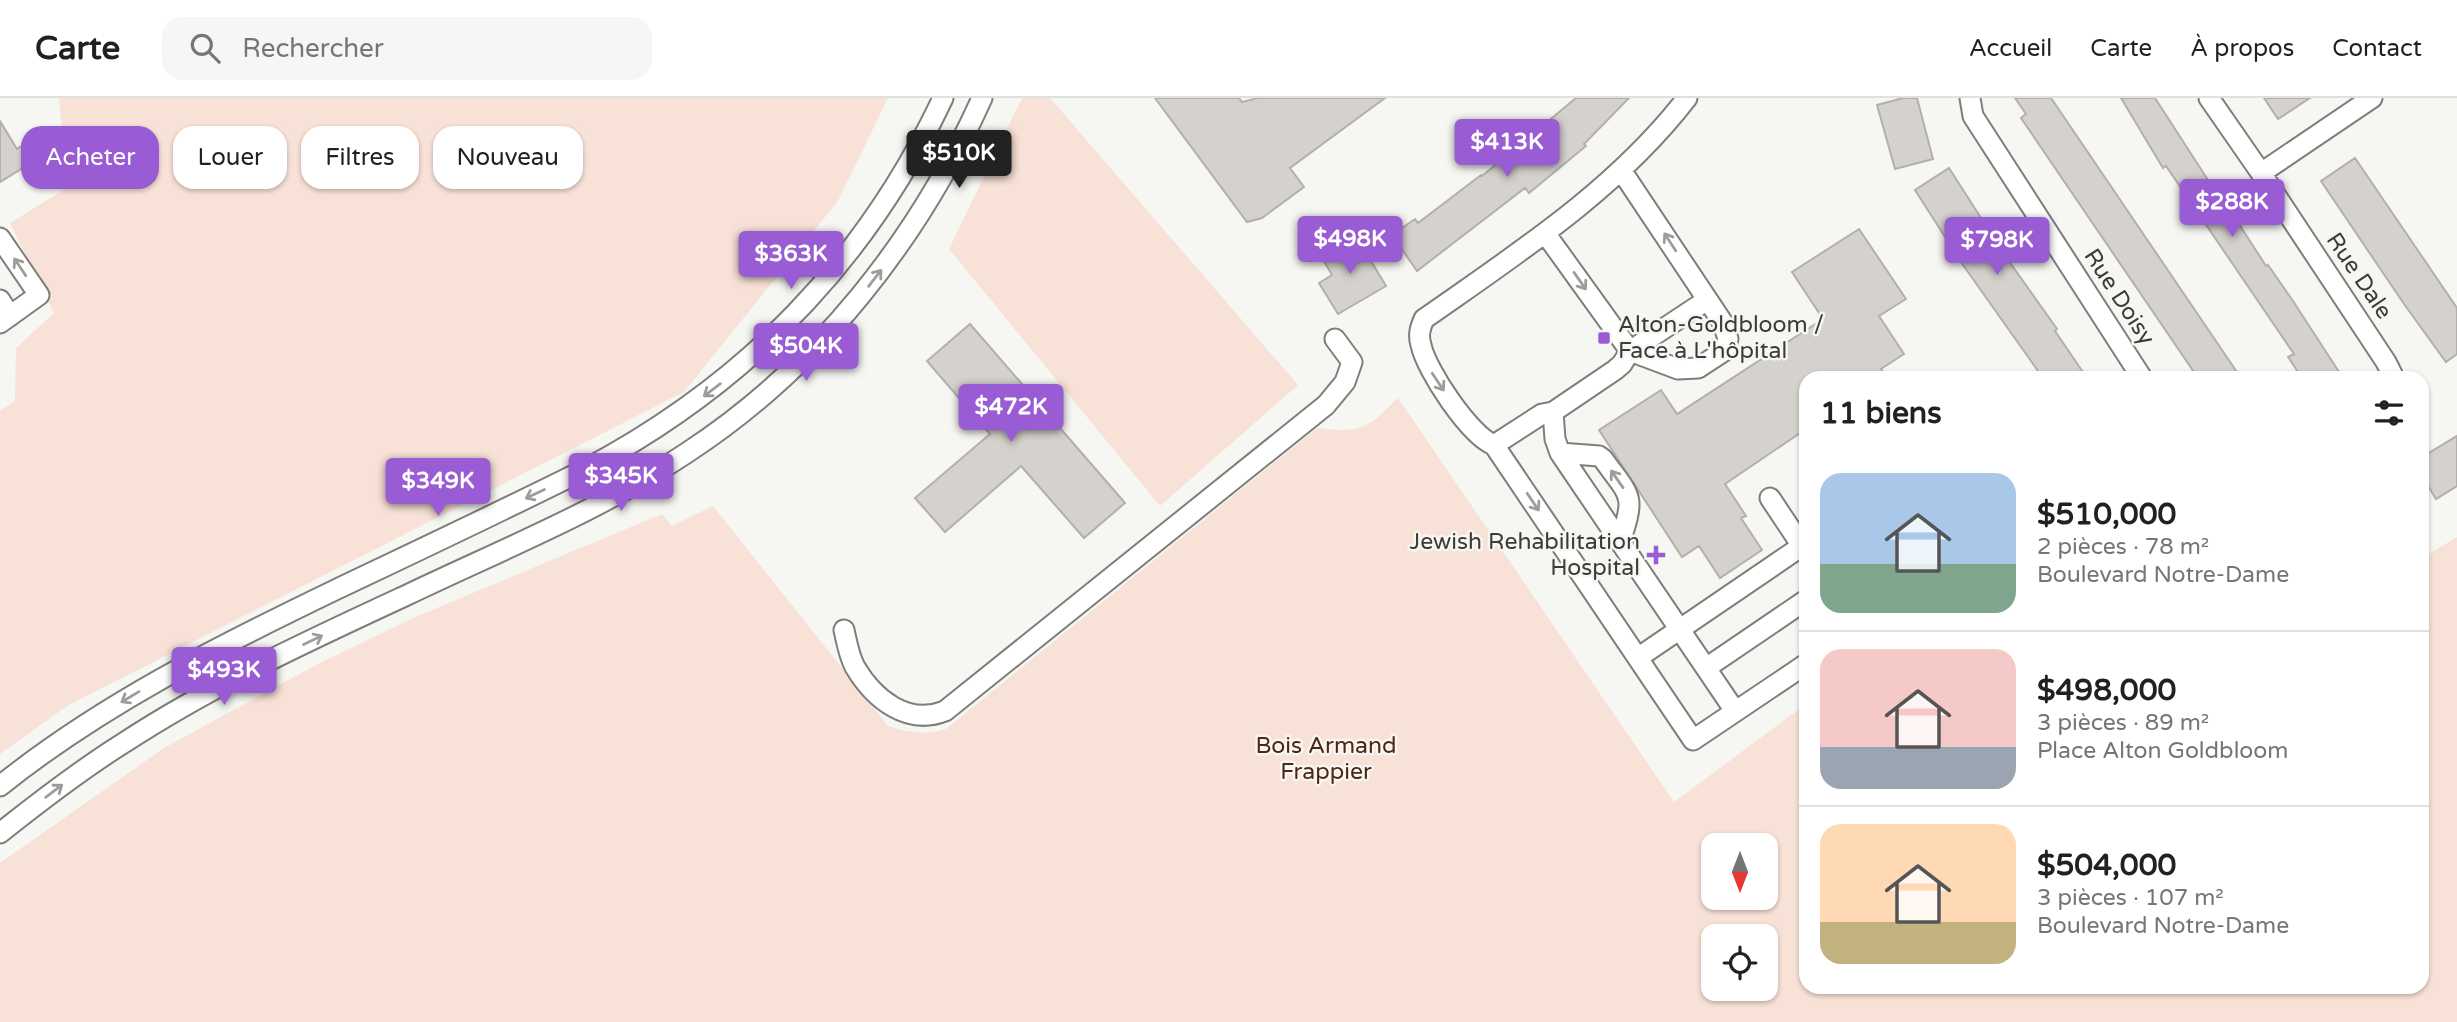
<!DOCTYPE html>
<html lang="fr">
<head>
<meta charset="utf-8">
<style>
  :root { --surface:#fff; --page:#f6f6f6; --text:#202124; --muted:#757577; --line:#e0e0e0; --accent:#995cd4 }
  body { margin:0; font-family:"Varela Round",sans-serif; background:var(--page); color:var(--text); height:100vh; display:flex; flex-direction:column; font-size:26px; white-space:nowrap }
  * { box-sizing:border-box; margin:0 }
  p { font-size:23px; color:var(--muted) }
  .icon { flex:none; width:38px; height:38px; fill:none; stroke:currentColor; stroke-width:2; stroke-linecap:round; stroke-linejoin:round }
  .map { position:relative; flex:1; overflow:hidden }
  .side { position:absolute; left:1799px; top:273px; width:630px; height:623px; display:flex; flex-direction:column; background:var(--surface); border-radius:21px; box-shadow:0 2px 5px #0004 }
  .side>* { flex:none }
  .top-card { position:absolute; left:21px; top:28px; width:665px; height:63px; display:flex; gap:14px }
  .needle { width:46px; rotate:180deg }
  .controls { position:absolute; left:1701px; top:735px; display:grid; gap:14px }
  .controls a { display:grid; place-items:center; width:77px; height:77px; border-radius:14px; background:var(--surface); box-shadow:0 2px 5px #0004; font-size:35px }
  .price { position:absolute; translate:-50% -60px; padding:0 16px; border-radius:7px; background:var(--accent); color:#fff; font-size:23px; line-height:46px; filter:drop-shadow(0 2px 4px #0008) }
  .price::after { content:''; position:absolute; left:50%; top:42px; width:21px; height:16px; margin-left:-10px; background:inherit; clip-path:polygon(0 0,100% 0,50% 100%) }
  .price.selected { background:#222; color:#fff }
  ul { padding:0; list-style:none }
  li { display:flex; align-items:center; gap:21px; height:175px; padding:0 21px }
  li+li { border-top:2px solid var(--line) }
  li span { display:grid; place-items:center; flex:none; width:196px; height:140px; border-radius:21px; color:#555 }
  li>.icon { margin-inline-start:auto }
  span .icon { width:84px; height:84px; fill:#fffc; stroke-width:1 }
  li b { font-size:30px }
  h2 { display:flex; justify-content:space-between; align-items:center; height:84px; padding:0 21px; font-size:30px }
  .pill { padding:0 24px; border-radius:21px; background:var(--surface); box-shadow:0 2px 5px #0004; font-size:24px; line-height:63px }
  .pill.selected { background:var(--accent); color:#fff }
  header { display:flex; align-items:center; gap:42px; box-sizing:border-box; height:98px; padding:0 35px; background:var(--surface); border-bottom:2px solid var(--line) }
  header strong { font-size:33px }
  nav { display:flex; gap:38px; margin-inline-start:auto; font-size:24px }
  .search { width:490px; height:63px; background:var(--page); display:flex; align-items:center; gap:18px; box-sizing:border-box; padding:0 24px; border-radius:21px; color:var(--muted); font-size:26px }
  .map>svg:first-child { display:block }
  .green { fill:#f8e1d6; fill-rule:evenodd }
  .building { fill:#d5d2ce; stroke:#b3b0ac; stroke-width:2 }
  .lines { fill:none; stroke-linecap:round; stroke-linejoin:round }
  .minor-casing { stroke:#7e7f7b; stroke-width:23 }
  .minor { stroke:#fff; stroke-width:19 }
  .oneway { stroke:#9d9e9c }
  .poi-dot { fill:#995cd4; stroke:#f6f7f2; stroke-width:2.5 }
  .labels { text-anchor:middle; dominant-baseline:central; stroke-width:5; stroke-linejoin:round; paint-order:stroke }
  .street-label { font-size:23px; fill:#3b3c3a; stroke:#f6f7f2 }
  .poi-label { font-size:23px; fill:#3b3c3a; stroke:#f6f7f2; text-anchor:start }
  .park-label { font-size:23px; fill:#4f260f; stroke:#f6f7f2 }
</style>
</head>
<body>
<header>
<strong>Carte</strong>
<div class="search"><svg class="icon" aria-label="search" viewBox="0 0 24 24"><circle cx="10" cy="10" r="6"/><path d="M15 15l6 6"/></svg>Rechercher</div>
<nav><a>Accueil</a><a>Carte</a><a>À propos</a><a>Contact</a></nav>
</header>
<div class="map">
<svg width="2457" height="924" viewBox="0 0 2457 924">
  <rect width="100%" height="100%" fill="#f6f7f2"/>
  <path class="green" d="M59,0H888L838,103L684,294L67,608L0,656V313L15,303L16,250L54,215L10,125L67,90Z
    M1022,0H1050L1298,287L1160,408L949,151Z
    M1398,300L1674,704L1806,606V889H2422V460L2457,439V924H0V765L164,650L316,567L413,520L662,416L672,428L713,408L888,628C908,635 925,637 946,631L1317,330C1362,335 1367,331 1398,300ZM1713,747H1766V800H1713ZM1713,838H1766V891H1713Z"/>
  <path class="building" d="M1155,0H1239L1242,4L1258,0H1385L1290,70L1304,89L1262,120L1247,124Z
    M1576,0H1629L1584,46L1586,48L1529,95L1525,90L1417,173L1392,137L1415,121L1418,125L1481,77L1482,78Z
    M1903,0H1917L1933,61L1895,71L1877,7Z
    M2015,0H2051L2241,280H2198L2021,20L2026,16Z
    M2121,0H2155L2217,96L2219,95L2266,168L2268,167L2293,203L2343,280H2302L2288,259L2294,256L2166,68L2163,70Z
    M2264,0H2310L2278,21Z
    M0,23L17,51L29,43L39,60L0,84Z
    M2355,60L2457,210V256L2446,264L2404,206L2321,83Z
    M1949,70L2006,159L2057,231L2055,233L2087,280H2043L1963,167L1915,92Z
    M1859,131L1906,201L1879,218L1904,256L1881,271L1887,280H1806V331L1725,386L1746,418L1741,420L1762,452L1720,480L1699,448L1682,459L1599,332L1661,292L1677,316L1823,221L1792,174Z
    M1356,138L1386,188L1338,216L1319,185L1332,177L1321,158Z
    M970,226L1125,405L1084,440L1021,368L945,434L915,400L990,336L927,263Z
    M2457,338V388L2436,401L2422,378V359Z"/>
  <g class="lines">
    <g class="minor-casing">
      <path id="minor" d="M1687,0C1616,92 1518,155 1424,221C1420,230 1418,237 1421,247C1426,272 1470,338 1494,347L1542,316L1553,314L1615,272L1622,266L1630,253L1707,202
        M1970,0L1973,18L2142,280
        M2209,0L2261,75L2386,264L2394,280
        M2261,75L2372,0
        M1545,135L1630,253L1678,271L1698,270L1724,253L1728,241L1723,225L1621,72
        M0,140L39,197L0,225
        M0,202L10,218
        M1553,314L1555,341L1560,355L1735,613
        M1494,347L1693,642L1806,566
        M1560,355L1599,358L1603,361C1631,400 1636,396 1620,444
        M1770,400L1806,454
        M844,532C847,545 849,558 855,569C874,601 907,628 945,613L1326,307L1345,284L1352,264L1335,241
        M1639,559L1802,448
        M1706,570L1806,502
        M0,688C101,607 217,549 333,493C417,453 502,413 586,371C746,286 865,165 943,0
        M0,735C39,704 79,673 122,646C212,587 310,542 407,497C501,452 601,412 688,354C819,268 918,142 982,0"/>
    </g>
    <use href="#minor" class="minor"/>
  </g>
  <defs><path id="oneway-shaft" d="M-6 0H5M1.5-3L5.5 0L1.5 3" fill="none" stroke-width="1.6" stroke-linecap="round" stroke-linejoin="round" transform="scale(1.75)"/></defs>
  <g class="oneway">
    <use href="#oneway-shaft" transform="translate(1670 144) rotate(-123)"/>
    <use href="#oneway-shaft" transform="translate(20 169) rotate(-124)"/>
    <use href="#oneway-shaft" transform="translate(875 180) rotate(-52)"/>
    <use href="#oneway-shaft" transform="translate(1580 183) rotate(55)"/>
    <use href="#oneway-shaft" transform="translate(1438 284) rotate(56)"/>
    <use href="#oneway-shaft" transform="translate(712 292) rotate(143)"/>
    <use href="#oneway-shaft" transform="translate(1617 381) rotate(-125)"/>
    <use href="#oneway-shaft" transform="translate(535 396) rotate(154)"/>
    <use href="#oneway-shaft" transform="translate(1533 404) rotate(56)"/>
    <use href="#oneway-shaft" transform="translate(313 542) rotate(-26)"/>
    <use href="#oneway-shaft" transform="translate(130 599) rotate(149)"/>
    <use href="#oneway-shaft" transform="translate(54 693) rotate(-37)"/>
  </g>
  <g class="poi-dot">
    <rect x="1597" y="233" width="14" height="14" rx="3.5"/>
    <path d="M1652.5 446.5h7v7h7v7h-7v7h-7v-7h-7v-7h7z"/>
  </g>
  <g class="labels">
    <g class="street-label">
      <text transform="translate(2359 178) rotate(56)">Rue Dale</text>
      <text transform="translate(2119 199) rotate(57)">Rue Doisy</text>
    </g>
    <g class="poi-label">
      <text x="1618" y="227">Alton-Goldbloom /<tspan x="1618" dy="26">Face à L'hôpital</tspan></text>
      <text x="1640" y="444" text-anchor="end">Jewish Rehabilitation<tspan x="1640" dy="26">Hospital</tspan></text>
    </g>
    <g class="park-label">
      <text x="1326" y="648">Bois Armand<tspan x="1326" dy="26">Frappier</tspan></text>
    </g>
  </g>
</svg>
<div class="controls">
<a><svg class="needle" viewBox="-14 -14 28 28"><path d="M0-13l5 13h-10z" fill="#e53935"/><path d="M0 13l5-13h-10z" fill="#757577"/></svg></a>
<a><svg class="icon" aria-label="locate" viewBox="0 0 24 24"><circle cx="12" cy="12" r="6"/><path d="M12 2v4M12 18v4M2 12h4M18 12h4"/></svg></a>
</div>
<b class="price" style="left:1507px;top:81px">$413K</b>
<b class="price selected" style="left:959px;top:92px">$510K</b>
<b class="price" style="left:2232px;top:141px">$288K</b>
<b class="price" style="left:1350px;top:178px">$498K</b>
<b class="price" style="left:1997px;top:179px">$798K</b>
<b class="price" style="left:791px;top:193px">$363K</b>
<b class="price" style="left:806px;top:285px">$504K</b>
<b class="price" style="left:1011px;top:346px">$472K</b>
<b class="price" style="left:621px;top:415px">$345K</b>
<b class="price" style="left:438px;top:420px">$349K</b>
<b class="price" style="left:224px;top:609px">$493K</b>
<div class="top-card">
<a class="pill selected">Acheter</a>
<a class="pill">Louer</a>
<a class="pill">Filtres</a>
<a class="pill">Nouveau</a>
</div>
<section class="side">
<h2>11 biens<svg class="icon" aria-label="filters" viewBox="0 0 24 24"><path d="M4 7h16M4 17h16"/><circle cx="9" cy="7" r="2"/><circle cx="15" cy="17" r="2"/></svg></h2>
<ul>
<li><span style="background:linear-gradient(#a9c7e8 65%,#7fa58c 0)"><svg class="icon" aria-label="home" viewBox="0 0 24 24"><path d="M3 11l9-7 9 7M6 9v11h12V9"/></svg></span><div><b>$510,000</b><p>2 pièces · 78 m²</p><p>Boulevard Notre-Dame</p></div></li>
<li><span style="background:linear-gradient(#f6c9c9 70%,#9aa5b1 0)"><svg class="icon" aria-label="home" viewBox="0 0 24 24"><path d="M3 11l9-7 9 7M6 9v11h12V9"/></svg></span><div><b>$498,000</b><p>3 pièces · 89 m²</p><p>Place Alton Goldbloom</p></div></li>
<li><span style="background:linear-gradient(#ffd9b3 70%,#c2b280 0)"><svg class="icon" aria-label="home" viewBox="0 0 24 24"><path d="M3 11l9-7 9 7M6 9v11h12V9"/></svg></span><div><b>$504,000</b><p>3 pièces · 107 m²</p><p>Boulevard Notre-Dame</p></div></li>
</ul>
</section>
</div>
</body>
</html>
